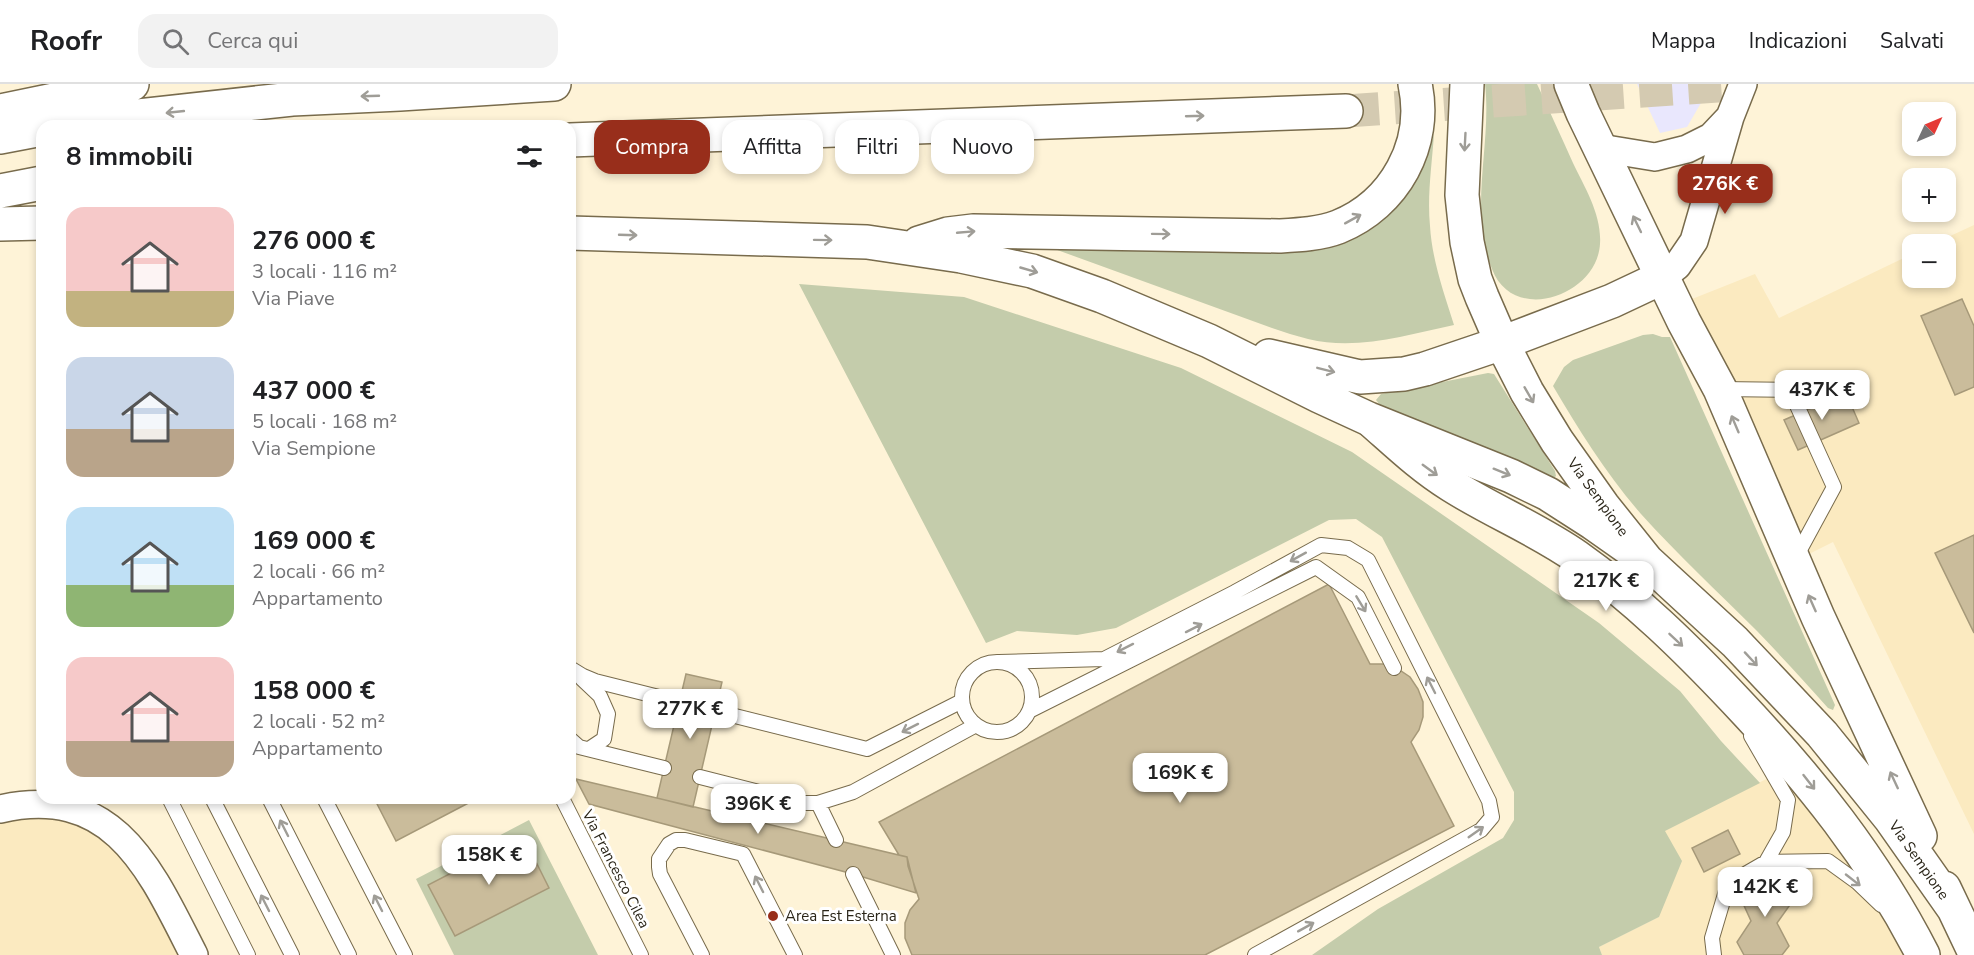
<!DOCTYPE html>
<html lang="it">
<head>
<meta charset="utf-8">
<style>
  :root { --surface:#fff; --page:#f2f2f2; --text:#202124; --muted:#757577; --line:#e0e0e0; --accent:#982e1b }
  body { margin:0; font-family:"Nunito Sans",sans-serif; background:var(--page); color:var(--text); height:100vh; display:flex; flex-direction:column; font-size:22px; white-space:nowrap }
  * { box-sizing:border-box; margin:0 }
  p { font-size:20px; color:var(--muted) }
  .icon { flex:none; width:33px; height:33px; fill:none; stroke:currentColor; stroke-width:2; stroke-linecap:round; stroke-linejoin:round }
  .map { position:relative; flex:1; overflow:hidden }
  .sheet { position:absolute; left:36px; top:36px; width:540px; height:684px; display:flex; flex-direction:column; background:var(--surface); border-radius:18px; box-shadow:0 3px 9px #0003 }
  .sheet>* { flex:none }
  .guide { position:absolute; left:594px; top:36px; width:570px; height:54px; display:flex; gap:12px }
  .needle { width:39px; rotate:46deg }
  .controls { position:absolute; left:1902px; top:18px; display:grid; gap:12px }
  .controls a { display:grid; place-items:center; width:54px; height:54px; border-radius:12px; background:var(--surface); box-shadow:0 3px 9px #0003; font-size:30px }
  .price { position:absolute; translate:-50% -51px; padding:0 14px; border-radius:12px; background:#fff; color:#222; font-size:20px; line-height:39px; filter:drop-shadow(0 2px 3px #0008) }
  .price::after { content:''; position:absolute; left:50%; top:36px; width:18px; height:14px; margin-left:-9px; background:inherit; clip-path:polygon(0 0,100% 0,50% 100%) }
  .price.on { background:var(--accent); color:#fff }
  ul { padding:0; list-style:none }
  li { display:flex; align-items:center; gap:18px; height:150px; padding:0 30px }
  li span { display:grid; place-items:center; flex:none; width:168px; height:120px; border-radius:18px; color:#555 }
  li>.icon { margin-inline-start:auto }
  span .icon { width:72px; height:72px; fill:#fffc; stroke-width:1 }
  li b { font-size:26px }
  h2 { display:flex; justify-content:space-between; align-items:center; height:72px; padding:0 30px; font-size:26px }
  .pill { padding:0 21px; border-radius:18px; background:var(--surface); box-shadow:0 3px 9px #0003; font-size:21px; line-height:54px }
  .pill.on { background:var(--accent); color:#fff }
  header { display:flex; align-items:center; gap:36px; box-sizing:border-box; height:84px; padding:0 30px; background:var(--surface); border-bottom:2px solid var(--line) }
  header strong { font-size:28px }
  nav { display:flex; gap:33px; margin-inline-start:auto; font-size:21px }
  .search { width:420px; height:54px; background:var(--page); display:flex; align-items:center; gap:15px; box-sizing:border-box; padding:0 21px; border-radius:18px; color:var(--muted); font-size:22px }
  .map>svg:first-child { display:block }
  .built { fill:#fbeac0 }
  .industrial { fill:#e9e7fd }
  .green { fill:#c4ccab }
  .building { fill:#cabc9b; stroke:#a69979; stroke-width:1.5 }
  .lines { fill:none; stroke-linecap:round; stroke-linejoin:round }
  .highway-tunnel { stroke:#d4cab1; stroke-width:33; stroke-dasharray:33 16; stroke-linecap:butt }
  .lane-casing { stroke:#786b4c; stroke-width:16 }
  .street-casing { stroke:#786b4c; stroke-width:30 }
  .secondary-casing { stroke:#786b4c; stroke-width:36 }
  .primary-casing { stroke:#786b4c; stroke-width:36 }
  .highway-casing { stroke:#786b4c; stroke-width:36 }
  .lane { stroke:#fff; stroke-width:14 }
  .street { stroke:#fff; stroke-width:27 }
  .secondary { stroke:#fff; stroke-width:33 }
  .primary { stroke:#fff; stroke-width:33 }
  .highway { stroke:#fff; stroke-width:33 }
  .oneway { stroke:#9f9d97 }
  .poi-dot { fill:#982e1b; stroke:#fff; stroke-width:2 }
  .labels { text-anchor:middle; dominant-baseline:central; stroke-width:6; stroke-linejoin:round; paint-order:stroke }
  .street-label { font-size:15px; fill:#2a2518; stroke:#fff }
  .poi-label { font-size:15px; fill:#2a2518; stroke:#fff; text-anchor:start }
</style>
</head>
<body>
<header>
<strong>Roofr</strong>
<div class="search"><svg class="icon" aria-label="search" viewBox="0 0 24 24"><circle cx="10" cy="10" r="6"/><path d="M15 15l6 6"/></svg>Cerca qui</div>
<nav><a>Mappa</a><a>Indicazioni</a><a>Salvati</a></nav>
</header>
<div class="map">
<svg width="1974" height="871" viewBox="0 0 1974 871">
  <rect width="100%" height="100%" fill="#fef3d7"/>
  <path class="built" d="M1974,141V750L1833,458L1807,471L1692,215L1755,190L1779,234L1912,170V194H1946V160H1933Z
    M1780,688L1825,744L1887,833L1906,871H1602L1599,863L1659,833L1664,747Z
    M26,731L70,736L108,756L143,800L179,871H0V738Z"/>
  <path class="industrial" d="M1637,0H1712L1687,43L1660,49Z"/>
  <path class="green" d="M1485,0H1537C1549,26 1561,52 1573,79C1585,104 1602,131 1600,160C1597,212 1513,241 1492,185C1468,126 1492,61 1485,0Z
    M1434,50C1432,80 1427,112 1430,142C1432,176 1444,209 1454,241C1406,251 1357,267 1308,255C1296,252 1284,248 1272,244L1049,163L1374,141C1405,117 1424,88 1434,50Z
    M799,200L964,213L1181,284L1352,368L1599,539L1680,607L1721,657L1760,699L1665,747L1682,777L1659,833L1599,863L1602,871H1312L1378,825L1503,754L1514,736V708L1382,453L1356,435L1329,436L1116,544L1077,551L1017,547L986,559Z
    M1653,250L1662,253H1670L1835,621L1833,626L1828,624C1805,598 1781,572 1757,547C1718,508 1678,471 1641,430C1607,391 1579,346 1553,302L1564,283L1573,276L1643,251Z
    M1488,289L1494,290L1555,387L1556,392L1553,395L1521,379L1380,321L1376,316L1381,310Z
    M529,736L598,871H454L416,795Z"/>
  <path class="building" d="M1962,215L1974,242V303L1955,311L1921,232Z
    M1846,309L1859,339L1798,366L1784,336Z
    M1974,451V549L1935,469Z
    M1329,500L1370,580H1385L1398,585L1410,593L1418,605L1423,618V633L1419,646L1411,658L1454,742L1205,871H912L905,854V839L910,826L919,815L908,782L907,773L899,771L879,738Z
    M686,590L722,598L693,723L657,714Z
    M576,695L907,773L916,809L853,790L589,720Z
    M374,714H478L396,757Z
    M1728,746L1740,770L1704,788L1692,764Z
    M523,752L549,804L455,852L428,801Z
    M1755,793L1781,795L1792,818L1777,839L1789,862L1782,871H1744L1737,858L1751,837L1741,815Z"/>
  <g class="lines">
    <path class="highway-tunnel" d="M1346,27L1747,0"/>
    <g class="lane-casing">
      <path id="lane" d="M1720,305L1790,306L1834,403L1795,475
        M999,578L1104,575L1235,508L1321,461L1348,464L1368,476L1489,717L1492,733L1481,746L1255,871
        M962 613a35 35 0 1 1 70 0a35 35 0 1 1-70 0Z
        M570,584L583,592L595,597L679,618
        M582,595L600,612L608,630L604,655L589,665
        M715,627L867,665L962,617
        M1029,627L1316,483L1358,513L1394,584
        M1751,652L1788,716L1783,748L1766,778L1828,777L1857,798L1881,821
        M570,655L579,663L664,684
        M700,693L802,719H818L853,708L976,641
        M169,714L248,871
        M212,714L292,871
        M269,714L349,871
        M324,714L405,871
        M562,714L641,871
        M818,719L836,756
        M853,790L893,871
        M702,871L660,790L659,783V775L669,760L676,756H685L743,770L795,871
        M1714,871L1712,854L1728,800L1766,778"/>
    </g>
    <g class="street-casing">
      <path id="street" d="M1600,64L1655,73L1687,65L1711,53L1729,34
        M1663,193L1677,182L1694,157L1730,33L1743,0
        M0,725C115,699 151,787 194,871"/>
    </g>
    <g class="secondary-casing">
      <path id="secondary" d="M1373,338C1398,360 1422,383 1451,401C1492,427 1537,445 1577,473C1635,514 1686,564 1735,616C1809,694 1874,775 1923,871"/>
    </g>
    <g class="primary-casing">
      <path id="primary" d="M1467,0L1462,111L1467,158L1475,195L1482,213L1502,259L1527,308L1557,357L1603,422L1647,477L1735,558L1822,650L1890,734L1954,825
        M1571,0L1583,29L1684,238L1720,305L1818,533L1920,752
        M570,149L867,158L961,172L1032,187L1102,212L1209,257L1319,312L1369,335L1511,392L1548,410L1593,439L1647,477
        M919,159L948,150L973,147L1279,152C1298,151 1320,150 1338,143C1395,120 1428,60 1415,0
        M1269,272L1360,293L1404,290L1425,285L1502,259L1612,217L1663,193
        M1944,804L1974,867"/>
    </g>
    <g class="highway-casing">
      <path id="highway" d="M0,27L132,0
        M60,42L93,37L292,15L400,10L554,0
        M0,53L42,45
        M570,56L1346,27
        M0,107L42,99
        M0,140L42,139"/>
    </g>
    <use href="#lane" class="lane"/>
    <use href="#street" class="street"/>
    <use href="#secondary" class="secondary"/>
    <use href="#primary" class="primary"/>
    <use href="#highway" class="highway"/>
  </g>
  <defs><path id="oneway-shaft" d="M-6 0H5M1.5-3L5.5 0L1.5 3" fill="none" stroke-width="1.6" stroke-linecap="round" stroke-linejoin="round" transform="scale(1.5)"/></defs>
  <g class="oneway">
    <use href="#oneway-shaft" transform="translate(370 12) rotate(178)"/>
    <use href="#oneway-shaft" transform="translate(175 28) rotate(174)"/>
    <use href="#oneway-shaft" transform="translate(1195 32) rotate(-2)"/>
    <use href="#oneway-shaft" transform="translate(1465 58) rotate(93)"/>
    <use href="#oneway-shaft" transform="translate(1353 135) rotate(-29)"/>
    <use href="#oneway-shaft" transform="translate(1637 140) rotate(-116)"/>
    <use href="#oneway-shaft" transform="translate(966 148) rotate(-5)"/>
    <use href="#oneway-shaft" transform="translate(1161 150) rotate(1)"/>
    <use href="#oneway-shaft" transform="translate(628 151) rotate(2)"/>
    <use href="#oneway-shaft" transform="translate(823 156) rotate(1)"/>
    <use href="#oneway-shaft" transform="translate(1029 186) rotate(16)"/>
    <use href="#oneway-shaft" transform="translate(1326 286) rotate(14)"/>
    <use href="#oneway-shaft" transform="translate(1529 311) rotate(60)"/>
    <use href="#oneway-shaft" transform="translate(1735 340) rotate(-113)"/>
    <use href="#oneway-shaft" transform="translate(1430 386) rotate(36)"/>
    <use href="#oneway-shaft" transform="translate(1502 388) rotate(22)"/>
    <use href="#oneway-shaft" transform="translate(1298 473) rotate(151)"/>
    <use href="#oneway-shaft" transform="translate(1812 519) rotate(-114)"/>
    <use href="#oneway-shaft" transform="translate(1361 520) rotate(59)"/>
    <use href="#oneway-shaft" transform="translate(1194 544) rotate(-27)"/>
    <use href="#oneway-shaft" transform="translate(1676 556) rotate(43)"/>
    <use href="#oneway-shaft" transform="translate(1125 564) rotate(153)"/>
    <use href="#oneway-shaft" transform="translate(1751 575) rotate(47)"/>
    <use href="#oneway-shaft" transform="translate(1431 601) rotate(-117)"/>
    <use href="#oneway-shaft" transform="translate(910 644) rotate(153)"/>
    <use href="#oneway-shaft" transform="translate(1894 696) rotate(-115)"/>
    <use href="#oneway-shaft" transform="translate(1809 698) rotate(52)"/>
    <use href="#oneway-shaft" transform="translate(284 744) rotate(-117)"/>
    <use href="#oneway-shaft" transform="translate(1476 748) rotate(-35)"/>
    <use href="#oneway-shaft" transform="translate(1853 796) rotate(38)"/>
    <use href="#oneway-shaft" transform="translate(759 800) rotate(-117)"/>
    <use href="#oneway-shaft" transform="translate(265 819) rotate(-117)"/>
    <use href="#oneway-shaft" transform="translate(378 819) rotate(-117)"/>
    <use href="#oneway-shaft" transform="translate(1306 843) rotate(-29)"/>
  </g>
  <circle class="poi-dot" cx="773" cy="832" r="6"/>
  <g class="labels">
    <g class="street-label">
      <text transform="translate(1598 413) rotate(54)">Via Sempione</text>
      <text transform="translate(1919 776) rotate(55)">Via Sempione</text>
      <text transform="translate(616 785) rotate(63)">Via Francesco Cilea</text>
    </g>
    <g class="poi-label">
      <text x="785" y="832">Area Est Esterna</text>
    </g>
  </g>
</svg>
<div class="controls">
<a><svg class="needle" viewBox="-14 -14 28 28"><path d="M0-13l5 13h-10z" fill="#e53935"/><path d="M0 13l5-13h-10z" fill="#757577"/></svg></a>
<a>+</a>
<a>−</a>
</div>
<b class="price on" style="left:1725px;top:131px">276K €</b>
<b class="price" style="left:1822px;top:337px">437K €</b>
<b class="price" style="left:1606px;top:528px">217K €</b>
<b class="price" style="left:690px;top:656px">277K €</b>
<b class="price" style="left:1180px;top:720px">169K €</b>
<b class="price" style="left:758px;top:751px">396K €</b>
<b class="price" style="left:489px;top:802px">158K €</b>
<b class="price" style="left:1765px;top:834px">142K €</b>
<div class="guide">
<a class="pill on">Compra</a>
<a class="pill">Affitta</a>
<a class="pill">Filtri</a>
<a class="pill">Nuovo</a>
</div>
<section class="sheet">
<h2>8 immobili<svg class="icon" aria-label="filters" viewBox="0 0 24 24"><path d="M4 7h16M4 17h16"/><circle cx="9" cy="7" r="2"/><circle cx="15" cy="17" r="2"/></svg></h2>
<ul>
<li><span style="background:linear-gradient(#f6c9c9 70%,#c2b280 0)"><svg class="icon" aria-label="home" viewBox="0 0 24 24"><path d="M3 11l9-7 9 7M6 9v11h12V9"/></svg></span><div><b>276 000 €</b><p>3 locali · 116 m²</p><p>Via Piave</p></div></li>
<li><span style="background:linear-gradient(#c9d6e8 60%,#b9a48a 0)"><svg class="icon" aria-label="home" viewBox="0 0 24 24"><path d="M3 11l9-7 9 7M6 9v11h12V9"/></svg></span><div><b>437 000 €</b><p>5 locali · 168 m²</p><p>Via Sempione</p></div></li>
<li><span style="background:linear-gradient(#bfe0f5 65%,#8fb573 0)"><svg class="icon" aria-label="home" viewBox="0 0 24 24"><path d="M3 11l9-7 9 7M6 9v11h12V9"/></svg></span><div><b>169 000 €</b><p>2 locali · 66 m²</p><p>Appartamento</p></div></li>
<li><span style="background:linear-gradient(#f6c9c9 70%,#b9a48a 0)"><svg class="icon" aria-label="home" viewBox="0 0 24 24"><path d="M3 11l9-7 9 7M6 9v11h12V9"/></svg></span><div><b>158 000 €</b><p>2 locali · 52 m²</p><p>Appartamento</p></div></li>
</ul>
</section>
</div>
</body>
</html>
